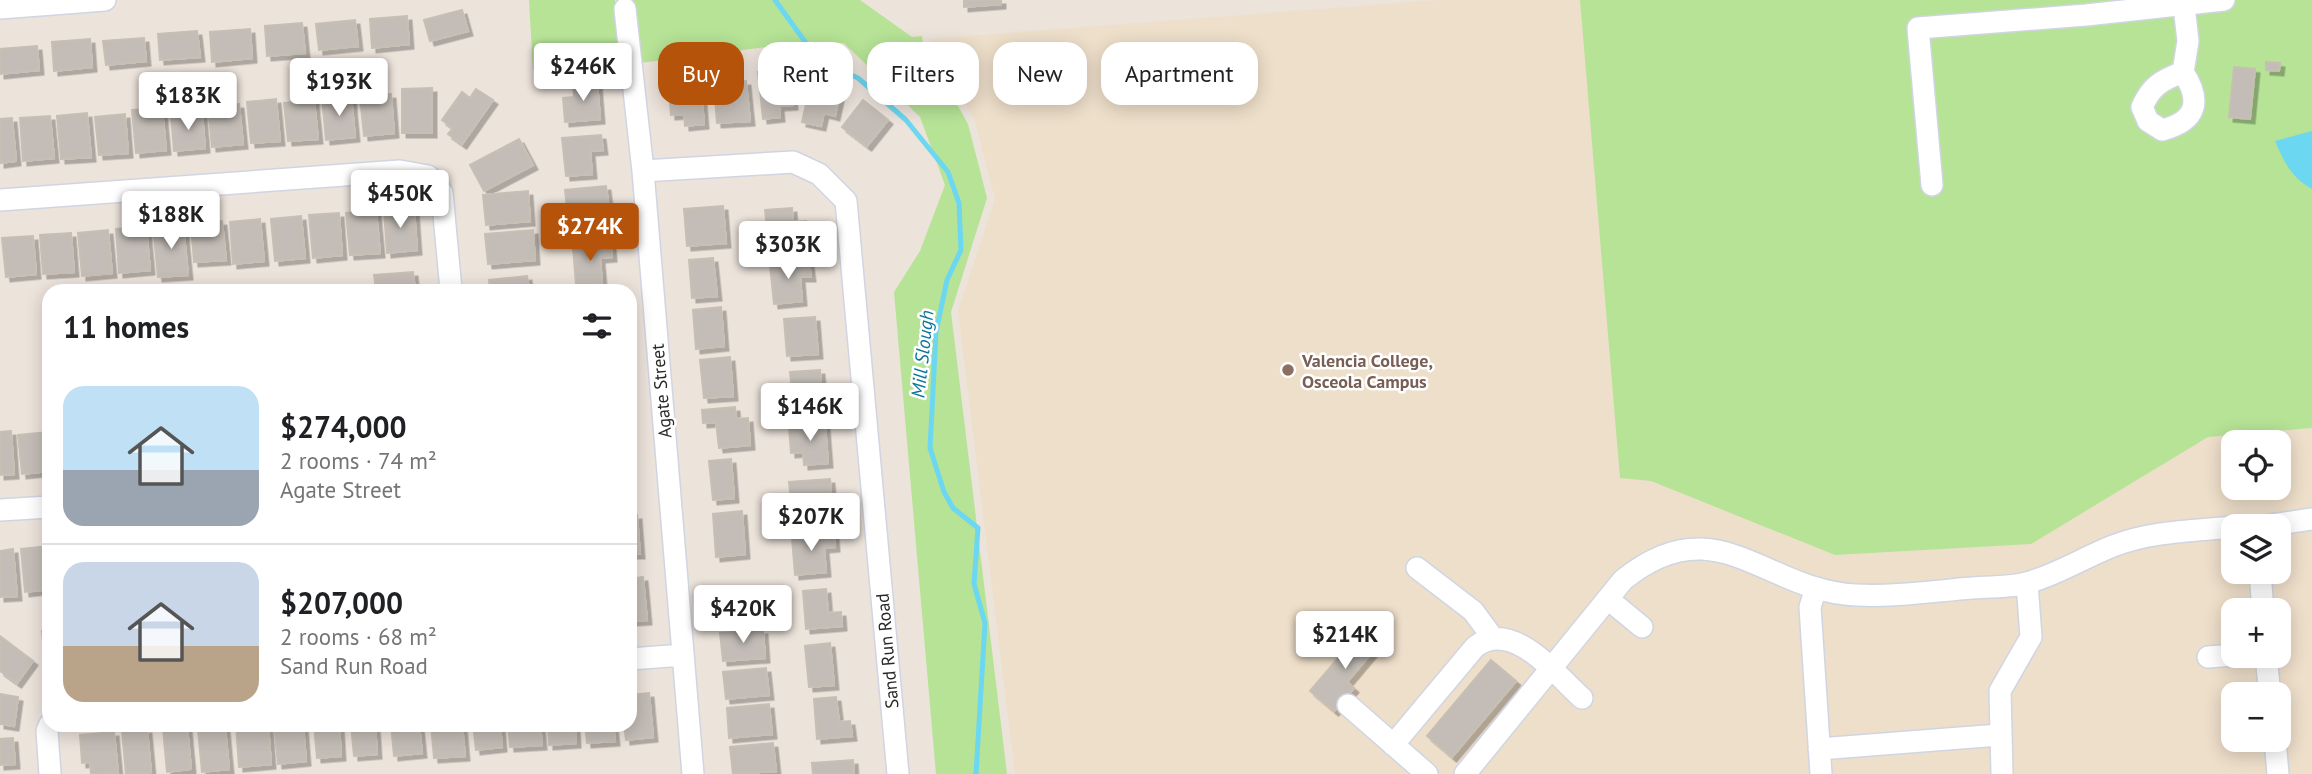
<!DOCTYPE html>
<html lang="en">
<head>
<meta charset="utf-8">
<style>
  :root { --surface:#fff; --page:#f2f2f2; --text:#202124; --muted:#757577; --line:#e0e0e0; --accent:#b45309 }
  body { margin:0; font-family:"PT Sans",sans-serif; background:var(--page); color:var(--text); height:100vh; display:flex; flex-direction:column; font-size:26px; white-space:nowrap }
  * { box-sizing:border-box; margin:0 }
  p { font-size:23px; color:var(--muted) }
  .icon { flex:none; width:38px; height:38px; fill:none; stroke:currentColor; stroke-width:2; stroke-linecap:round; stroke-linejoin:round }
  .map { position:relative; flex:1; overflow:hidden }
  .drawer { position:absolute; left:42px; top:284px; width:595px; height:448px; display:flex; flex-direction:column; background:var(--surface); border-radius:21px; box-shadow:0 4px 18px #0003 }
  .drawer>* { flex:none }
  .banner { position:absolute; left:658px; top:42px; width:665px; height:63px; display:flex; gap:14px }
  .fabs { position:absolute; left:2221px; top:430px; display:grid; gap:14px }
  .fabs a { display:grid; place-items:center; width:70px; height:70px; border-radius:14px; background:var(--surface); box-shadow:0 4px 18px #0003; font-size:35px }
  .price { position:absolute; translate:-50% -60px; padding:0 16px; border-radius:7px; background:#fff; color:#222; font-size:23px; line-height:46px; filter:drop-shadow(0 2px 4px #0008) }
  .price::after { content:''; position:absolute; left:50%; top:42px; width:21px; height:16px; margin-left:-10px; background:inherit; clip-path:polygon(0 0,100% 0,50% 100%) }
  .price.selected { background:var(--accent); color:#fff }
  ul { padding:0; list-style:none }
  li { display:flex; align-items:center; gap:21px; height:175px; padding:0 21px }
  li+li { border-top:2px solid var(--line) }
  li span { display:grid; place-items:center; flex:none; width:196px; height:140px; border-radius:21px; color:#555 }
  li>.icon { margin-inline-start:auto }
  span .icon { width:84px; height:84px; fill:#fffc; stroke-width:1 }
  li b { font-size:30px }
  h2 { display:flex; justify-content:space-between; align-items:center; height:84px; padding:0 21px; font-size:30px }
  .tag { padding:0 24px; border-radius:21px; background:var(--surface); box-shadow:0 4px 18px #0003; font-size:24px; line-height:63px }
  .tag.selected { background:var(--accent); color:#fff }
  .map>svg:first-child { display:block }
  .education { fill:#eedfca; fill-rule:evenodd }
  .green { fill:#b6e396 }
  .water { fill:#6cd7f0 }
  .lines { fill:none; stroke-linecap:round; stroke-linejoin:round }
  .stream { stroke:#6cd7f0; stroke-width:5 }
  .building { fill:#c4bdb7; stroke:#c7bfb4; stroke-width:2; filter:url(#shadow) }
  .minor-casing { stroke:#d0d5e2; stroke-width:24 }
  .minor { stroke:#fff; stroke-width:21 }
  .education-dot { fill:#8d6e63; stroke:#fff; stroke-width:2.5 }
  .labels { text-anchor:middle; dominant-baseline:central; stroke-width:5; stroke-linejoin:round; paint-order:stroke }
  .education-label { font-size:18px; font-weight:bold; fill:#785e54; stroke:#fff; text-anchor:start }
  .street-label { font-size:18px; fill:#292929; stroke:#fff }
  .water-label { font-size:19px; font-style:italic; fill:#0c759b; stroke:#fff }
</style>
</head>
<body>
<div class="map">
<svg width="2312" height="774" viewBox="0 0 2312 774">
  <defs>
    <filter id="shadow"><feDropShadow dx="4.5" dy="4.5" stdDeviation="0" flood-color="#0004"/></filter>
  </defs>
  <rect width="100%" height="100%" fill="#ece3db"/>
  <path class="education" d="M1438,0H1580L1621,478L1651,481L1835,555L2030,544L2208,437L2312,428V774H1015L958,311L995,199L975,121L929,39ZM2233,443H2278V488H2233ZM2233,527H2278V572H2233ZM2233,611H2278V656H2233ZM2233,695H2278V740H2233Z"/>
  <path class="green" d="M529,0H615L623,64L533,70Z
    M633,0H860L912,37L922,36L923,43L968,124L987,198L951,312L1007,774H936L894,292L920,251L945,185L920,117L844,43L806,42L640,63Z
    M1580,0H2312V428L2208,437L2031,544L1835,555L1651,481L1620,478Z"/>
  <path class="water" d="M2312,131V189C2291,177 2284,162 2275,141Z"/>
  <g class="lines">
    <path class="stream" d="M775,0L811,50L838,69L858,78L906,120L948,172L959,203L961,250L947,280L936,332L930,448L944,492L953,508L978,528L974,584L985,623L976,774"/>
  </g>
  <path class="building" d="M964,0H1001V4L964,7Z
    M462,10L468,31L430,41L424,20Z
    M407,16L409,44L372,48L370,19Z
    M355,20L358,46L319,50L316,24Z
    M302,23L305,53L267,56L265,26Z
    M250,29L252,58L212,62L210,32Z
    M197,31L200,57L160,60L158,34Z
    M144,38L146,61L106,65L103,41Z
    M90,39L92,67L54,71L52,42Z
    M37,46L39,70L0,74V49Z
    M2266,62L2280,63L2279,71L2266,70Z
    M2234,67L2255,69L2250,119L2229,117Z
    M790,69L793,105L779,106L780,117L763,119L758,72Z
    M700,78L704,124L685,126L684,114L671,115L668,81Z
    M597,81L600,119L565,122L563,98L574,97L573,83Z
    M746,81L750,121L717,123L714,84Z
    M811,82L841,88L835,116L824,113L821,126L802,122Z
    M432,88V133H402V89Z
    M476,89L493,100L462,144L448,134L453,128L442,120L462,92L470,98Z
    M391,94L394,133L364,136L360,97Z
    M351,95L355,137L326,140L322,98Z
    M276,99L280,141L251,143L247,102Z
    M314,100L318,139L288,141L284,103Z
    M863,100L888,120L867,146L842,127Z
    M239,104L243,144L212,147L208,107Z
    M162,108L166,150L136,153L132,110Z
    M87,113L91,157L61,159L57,116Z
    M202,113L205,148L174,151L171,115Z
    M125,114L128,153L99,155L95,117Z
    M50,116L54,158L23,161L20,118Z
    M12,118L16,161L0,163V119Z
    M601,135L603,150L590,151L592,174L566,176L562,138Z
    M519,139L533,165L484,191L470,165Z
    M606,186L608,202L595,203L596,216L568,219L565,190Z
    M528,191L530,221L486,225L483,195Z
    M723,206L726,243L687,246L684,209Z
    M414,208L417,250L387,253L384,211Z
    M792,208L793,222L806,221L808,245L769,249L765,210Z
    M376,210L380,253L350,255L346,213Z
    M339,213L342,255L313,258L309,215Z
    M301,216L305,258L275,261L271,219Z
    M260,219L264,261L233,264L230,222Z
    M222,221L226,260L194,262L191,224Z
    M183,224L188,275L158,277L153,227Z
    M146,227L150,270L119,273L116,229Z
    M108,230L112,273L82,276L78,233Z
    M533,230L535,260L488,264L485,234Z
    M71,233L74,272L43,274L40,235Z
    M33,236L36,274L6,277L2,238Z
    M611,244L612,257L600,258L602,283L576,285L573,247Z
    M713,258L717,296L692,298L689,260Z
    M809,262L811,277H800L802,301L774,304L770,265Z
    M413,272L415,290H376L374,275Z
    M527,276L529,290H490L489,280Z
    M721,307L724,346L696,349L693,310Z
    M815,317L818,354L787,356L784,319Z
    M730,357L733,396L704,398L700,360Z
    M820,370L823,409L794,412L790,372Z
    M735,407L736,419L748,418L750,445L719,448L716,422L703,423L702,410Z
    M825,424L828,463L804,465L803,452L791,453L789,427Z
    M11,431L14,474L0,475V432Z
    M48,432L49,471L22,474L18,435Z
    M731,459L734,498L713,500L709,461Z
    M830,479L831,493L818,495L820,519L793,521L789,482Z
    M742,511L745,554L716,557L713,514Z
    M637,515L640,554H630V516Z
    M834,534L835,547L824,548L826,572L795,575L792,538Z
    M49,546V589L25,592L21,549Z
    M13,549L17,596L0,597V551Z
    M643,577L647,620L630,621V579Z
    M826,589L828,613L841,612L842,626L806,629L803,591Z
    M758,591L761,621L720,624L718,594Z
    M48,619H49V662H45L42,631H49Z
    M1364,628L1381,642L1347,682L1354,688L1334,711L1310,691Z
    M763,630L765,658L723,661L720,633Z
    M0,636L33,661L17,683L0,671Z
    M830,643L834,685L809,687L805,646Z
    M1491,660L1516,681L1452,757L1427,736Z
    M766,668L769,695L726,699L723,672Z
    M649,693L653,737L626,740L624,724H630V695Z
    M0,694L18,697L14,726L0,724Z
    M836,697L839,722L850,721L852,736L817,739L814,699Z
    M769,704L772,734L729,738L727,708Z
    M236,724H268L271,764L239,767Z
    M274,724H303L306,761L278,764Z
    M314,724H339L341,756L317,758Z
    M351,724H375L377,754L354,756Z
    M391,724H419L422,753L394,756Z
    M431,724H462L465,756L434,758Z
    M473,724H500L502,747L476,750Z
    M508,724H540L542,745L510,747Z
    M548,724H575L576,743L549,745Z
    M585,724H613L615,741L587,743Z
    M187,726L191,769L167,772L163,728Z
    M225,727L229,769L202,772L198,730Z
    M147,729L151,772L126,774L122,731Z
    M114,732L118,773L91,774L90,762L82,763L80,735Z
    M13,738L15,764L0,765V739Z
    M773,743L776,771L733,774L730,747Z
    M853,760L854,774H813L812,763Z"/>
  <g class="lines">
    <g class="minor-casing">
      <path id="minor" d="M0,8L105,0
        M625,9L643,171L693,774
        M2183,72C2162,80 2151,86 2142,107L2148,121L2162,130C2197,121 2202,101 2183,72L2188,41L2184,6
        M643,171L793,162L819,174L846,201L898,774
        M1932,185L1918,28L2086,15L2224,0
        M0,200L400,171L428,176L442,193L451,290
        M0,510L49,507
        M2257,527L2312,519
        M1417,568L1473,611L1493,638
        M2260,572L2263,611
        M1816,588L1810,607L1821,774
        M1608,599L1642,627
        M2266,656L2270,695
        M2208,657L2233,655
        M630,659L683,655
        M1348,705L1427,774
        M50,724L47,731L50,774
        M2275,740L2278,774
        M1393,745L1475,647C1512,617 1557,676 1582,698
        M1819,749L1999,735
        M1465,774L1623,580C1717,504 1764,591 1856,595C1895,597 1934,591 1972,588C1991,586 2013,588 2030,582C2060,573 2085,557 2113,546C2151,531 2193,531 2233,527
        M2002,774L2000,691L2031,637L2027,583"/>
    </g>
    <use href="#minor" class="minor"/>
  </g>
  <circle class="education-dot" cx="1288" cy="370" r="7"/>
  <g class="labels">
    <g class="education-label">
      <text x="1302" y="360">Valencia College,<tspan x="1302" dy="21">Osceola Campus</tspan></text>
    </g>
    <g class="street-label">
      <text transform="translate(661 391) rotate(-95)">Agate Street</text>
      <text transform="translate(887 651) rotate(-95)">Sand Run Road</text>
    </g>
    <g class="water-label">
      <text transform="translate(922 354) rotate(-84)">Mill Slough</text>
    </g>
  </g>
</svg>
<div class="fabs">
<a><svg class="icon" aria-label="locate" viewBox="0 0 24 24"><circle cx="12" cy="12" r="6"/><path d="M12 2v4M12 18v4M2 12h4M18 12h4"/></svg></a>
<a><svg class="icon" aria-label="layers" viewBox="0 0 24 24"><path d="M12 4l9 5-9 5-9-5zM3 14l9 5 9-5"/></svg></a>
<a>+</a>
<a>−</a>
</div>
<b class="price" style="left:583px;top:103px">$246K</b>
<b class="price" style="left:339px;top:118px">$193K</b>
<b class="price" style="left:188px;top:132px">$183K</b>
<b class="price" style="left:400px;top:230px">$450K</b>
<b class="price" style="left:171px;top:251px">$188K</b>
<b class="price selected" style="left:590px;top:263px">$274K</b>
<b class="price" style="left:788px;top:281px">$303K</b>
<b class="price" style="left:810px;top:443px">$146K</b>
<b class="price" style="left:811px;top:553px">$207K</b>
<b class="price" style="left:743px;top:645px">$420K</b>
<b class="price" style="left:1345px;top:671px">$214K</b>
<div class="banner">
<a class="tag selected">Buy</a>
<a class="tag">Rent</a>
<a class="tag">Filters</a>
<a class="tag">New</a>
<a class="tag">Apartment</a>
</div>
<section class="drawer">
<h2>11 homes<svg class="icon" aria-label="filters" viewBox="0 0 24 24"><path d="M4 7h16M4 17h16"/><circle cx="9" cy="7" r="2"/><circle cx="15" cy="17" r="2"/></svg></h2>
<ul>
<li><span style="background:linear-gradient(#bfe0f5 60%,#9aa5b1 0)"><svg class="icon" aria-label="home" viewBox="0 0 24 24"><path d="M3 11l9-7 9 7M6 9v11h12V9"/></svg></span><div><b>$274,000</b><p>2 rooms · 74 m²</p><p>Agate Street</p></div></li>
<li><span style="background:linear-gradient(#c9d6e8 60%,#b9a48a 0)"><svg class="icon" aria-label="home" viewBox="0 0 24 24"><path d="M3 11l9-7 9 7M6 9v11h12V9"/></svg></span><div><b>$207,000</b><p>2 rooms · 68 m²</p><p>Sand Run Road</p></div></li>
</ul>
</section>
</div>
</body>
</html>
